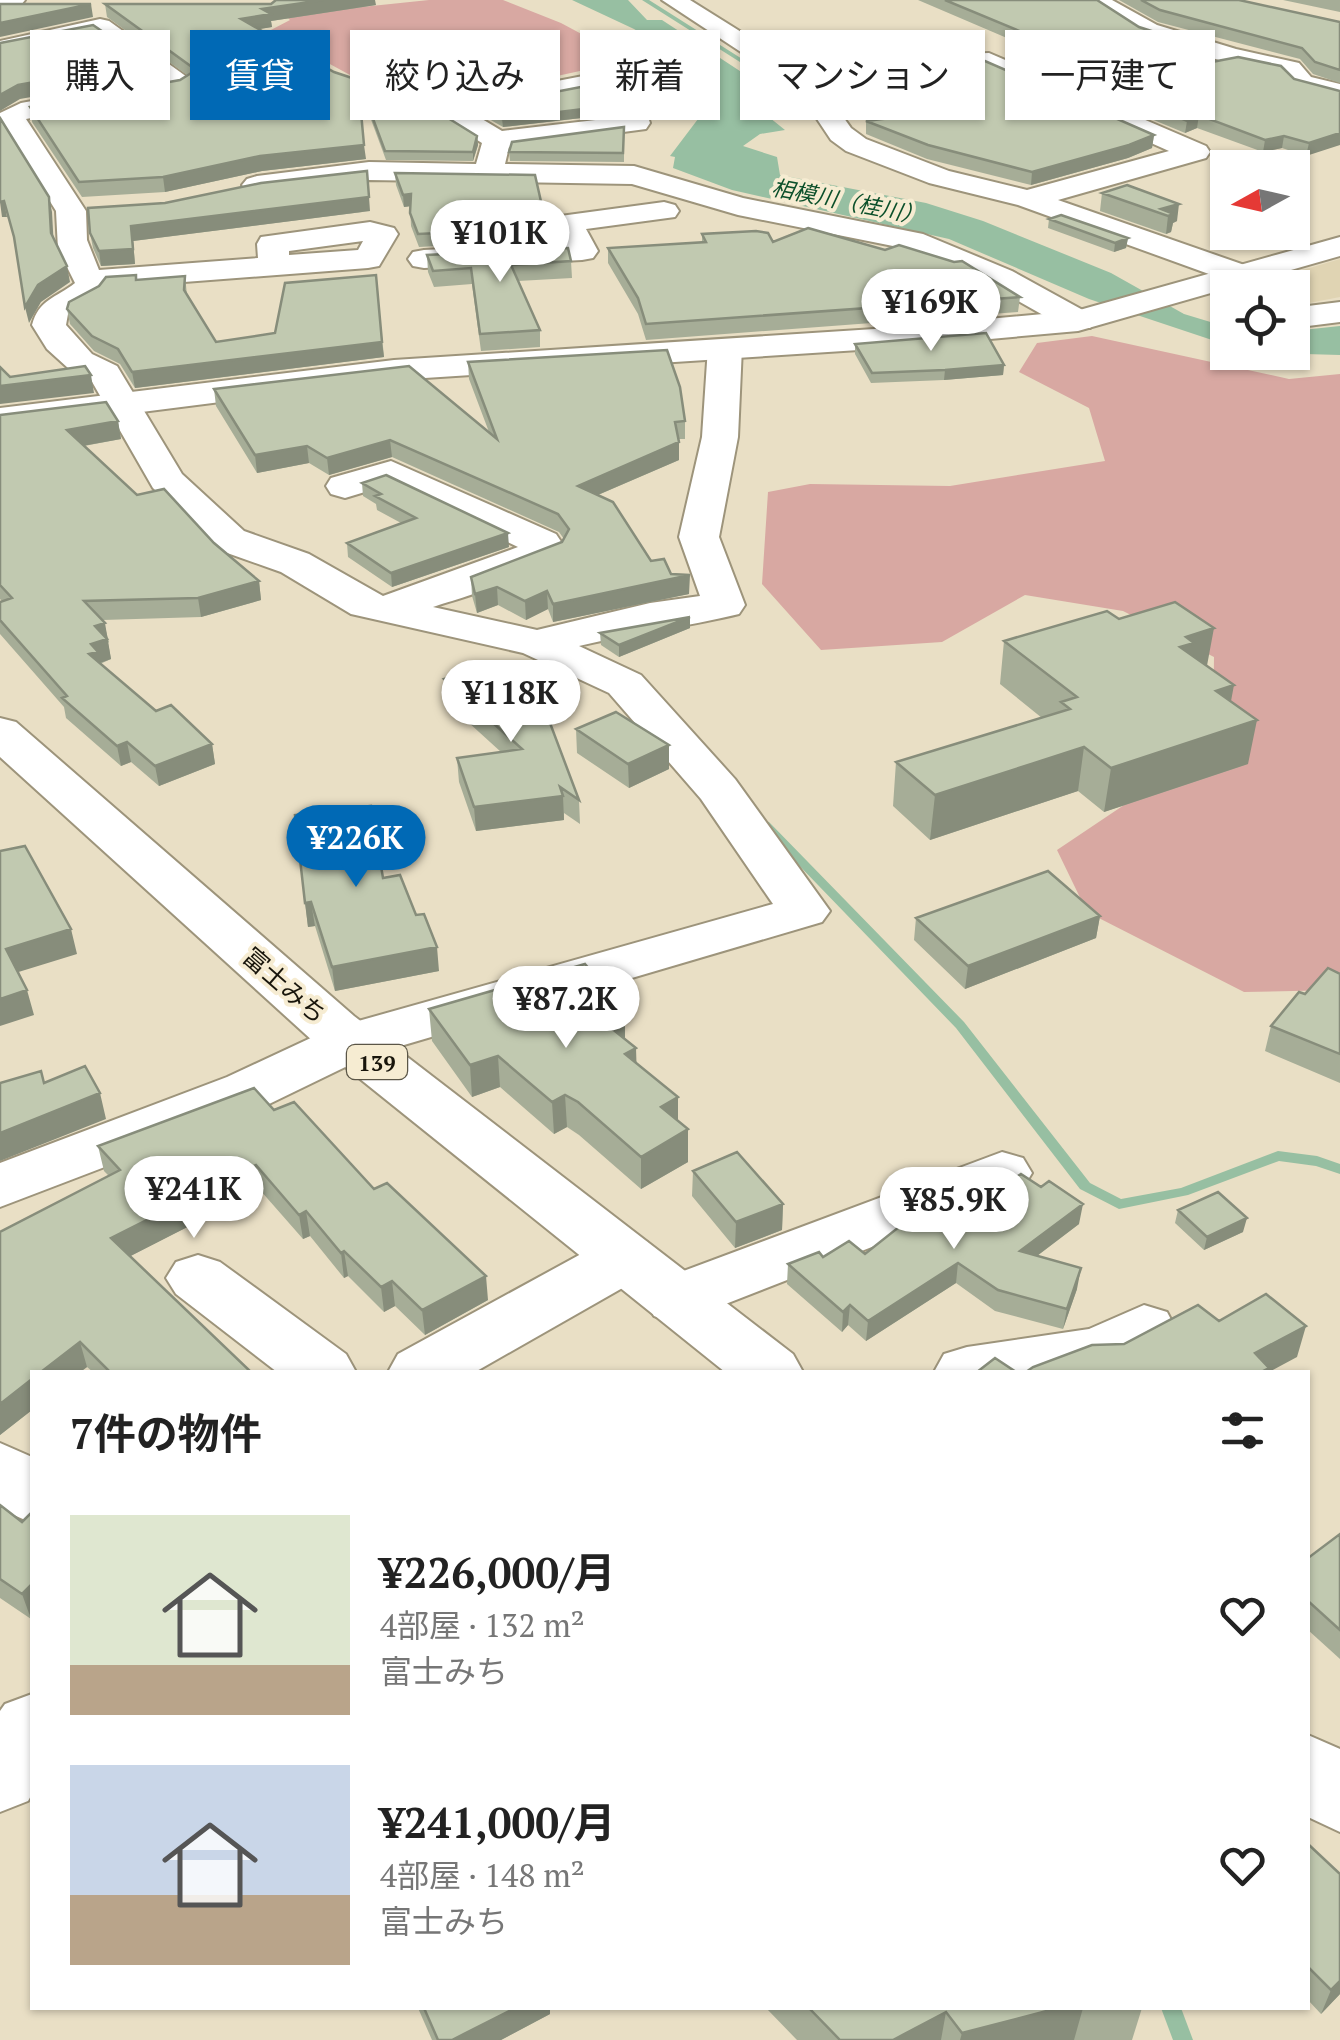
<!DOCTYPE html>
<html lang="ja">
<head>
<meta charset="utf-8">
<style>
  :root { --surface:#fff; --page:#f6f6f6; --text:#222; --muted:#767676; --accent:#0069b5 }
  body { margin:0; font-family:"PT Serif","Noto Sans JP",serif; background:var(--page); color:var(--text); height:100vh; display:flex; flex-direction:column; font-size:38px; white-space:nowrap }
  * { box-sizing:border-box; margin:0 }
  p { font-size:32px; color:var(--muted) }
  .icon { flex:none; width:55px; height:55px; fill:none; stroke:currentColor; stroke-width:2; stroke-linecap:round; stroke-linejoin:round }
  .map { position:relative; flex:1; overflow:hidden }
  .drawer { position:absolute; left:30px; top:1370px; width:1280px; height:640px; display:flex; flex-direction:column; background:var(--surface); border-radius:0px; box-shadow:0 2px 8px #0004 }
  .drawer>* { flex:none }
  .banner { position:absolute; left:30px; top:30px; width:1280px; height:90px; display:flex; gap:20px }
  .needle { width:65px; rotate:262deg }
  .buttons { position:absolute; left:1210px; top:150px; display:grid; gap:20px }
  .buttons a { display:grid; place-items:center; width:100px; height:100px; border-radius:0px; background:var(--surface); box-shadow:0 2px 8px #0004; font-size:50px }
  .price { position:absolute; translate:-50% -85px; padding:0 22px; border-radius:35px; background:#fff; color:#222; font-size:32px; line-height:65px; filter:drop-shadow(0 2px 5px #0008) }
  .price::after { content:''; position:absolute; left:50%; top:60px; width:30px; height:22px; margin-left:-15px; background:inherit; clip-path:polygon(0 0,100% 0,50% 100%) }
  .price.on { background:var(--accent); color:#fff }
  ul { padding:0; list-style:none }
  li { display:flex; align-items:center; gap:30px; height:250px; padding:0 40px }
  li span { display:grid; place-items:center; flex:none; width:280px; height:200px; border-radius:0px; color:#555 }
  li>.icon { margin-inline-start:auto }
  span .icon { width:120px; height:120px; fill:#fffc; stroke-width:1 }
  li b { font-size:42px }
  h2 { display:flex; justify-content:space-between; align-items:center; height:120px; padding:0 40px; font-size:42px }
  .pill { padding:0 35px; border-radius:0px; background:var(--surface); box-shadow:0 2px 8px #0004; font-size:35px; line-height:90px }
  .pill.on { background:var(--accent); color:#fff }
  .map>svg:first-child { display:block }
  .built { fill:#e0d4b3 }
  .green { fill:#d8a8a2 }
  .water { fill:#97bfa2 }
  .lines { fill:none; stroke-linecap:round; stroke-linejoin:round }
  .stream { fill:#97bfa2; fill-rule:evenodd }
  .minor-casing { stroke:#9d947b; stroke-width:4 }
  .major-casing { stroke:#9d947b; stroke-width:4 }
  .highway-casing { stroke:#9d947b; stroke-width:4 }
  .minor { fill:#fff; fill-rule:evenodd }
  .major { fill:#fff; fill-rule:evenodd }
  .highway { fill:#fff; fill-rule:evenodd }
  .wall { fill:#a6ad97 }
  .shaded-wall { fill:#878d7b }
  .building { fill:#c1c9b0; stroke:#878d7b; stroke-width:2.5 }
  .labels { text-anchor:middle; dominant-baseline:central; stroke-width:8; stroke-linejoin:round; paint-order:stroke }
  .far-water-label { font-size:22px; font-style:italic; fill:#0c502b; stroke:#f6ecd2 }
  .shield { fill:#f6ecd2; stroke:#5b5647; stroke-width:2.5 }
  .shield-label { font-size:22px; font-weight:bold; fill:#18150b }
  .street-label { font-size:25px; fill:#18150b; stroke:#f6ecd2 }
</style>
</head>
<body>
<div class="map">
<svg width="1340" height="2040" viewBox="0 0 1340 2040">
  <rect width="100%" height="100%" fill="#e9dfc5"/>
  <path class="built" d="M1340,259V297L1293,306L1292,288L1245,287Z"/>
  <path class="green" d="M429,0H503L561,23L630,60L433,103L398,101L269,31L290,20L285,15Z
    M1092,336L1289,379L1340,374V990L1244,992L1087,912L1057,850L1127,803L1213,736L1214,657L1123,611L1025,595L942,642L821,650L762,584L768,492L810,484L950,486L1105,461L1089,408L1019,372L1037,343Z"/>
  <path class="water" d="M572,0H628L647,20H662L746,75L747,83L767,91L740,103L754,105L785,130L760,134L743,146L777,157L780,175L926,203L983,221L1111,273L1184,314L1227,327V345L1089,299L949,239L732,190L673,168L675,157L670,156L698,119L690,102L717,80L634,29Z
    M1340,326V355L1269,353L1292,352L1293,331Z"/>
  <g class="lines">
    <path class="stream" d="M642,0H649L758,69L736,84H732V82L751,69Z
      M765,821L769,822L964,1022L1090,1183L1121,1199L1181,1188L1278,1151L1317,1156L1340,1164V1174L1316,1166L1279,1161L1188,1195L1119,1209L1080,1189L956,1028L761,826L759,824Z
      M1161,2008H1181L1193,2040H1173Z"/>
    <g class="minor-casing">
      <path id="minor" d="M0,0H25L21,5L0,11Z
        M662,0H690L797,67L818,84L959,54L989,53L1206,146L1210,152L1206,158L1058,200L1253,268L1258,275L1253,282H1231L1018,205L929,183L846,151L831,140L803,98L779,77ZM985,69L1169,151L1027,190L949,171L866,139L851,128L829,97L959,70Z
        M1083,0H1112L1157,25L1236,49L1299,63L1311,77L1340,84V100L1293,87L1281,74L1222,61L1139,35Z
        M100,19L109,21L194,82L181,90L26,119L86,211L87,240L99,270L258,258L257,244L261,237L370,222L394,228L398,234L379,266L368,268L106,288L100,297L68,314L66,325L92,354L117,366L182,474L244,531L309,554L383,596L518,547L388,485L345,498L331,494L326,486L331,478L391,461L556,534L566,549C550,573 463,597 433,607L537,630L650,603L700,596L679,537L702,437L708,347L713,340H737L742,347L738,437L719,537L745,605L739,614C686,627 632,633 579,646L641,675L735,779L830,911L822,922L370,1055L267,1105L0,1207V1163L227,1077L330,1029L773,904L701,799L609,693L523,653L351,614L281,572L216,549L153,488L91,380L68,368L47,349L32,325C39,299 56,298 75,283L58,249L56,211L0,121V113L21,103L159,78L96,34L0,55V41ZM363,241L358,250L289,255V251Z
        M614,70L632,74L636,79L650,123L646,129L509,147L505,164L634,166L743,198L923,234L1012,271L1090,314L1095,321L1090,328H1066L990,285L903,248L738,215L632,184L369,180L257,194L247,191L242,185L247,179L257,176L369,162L476,164L482,143L438,116L434,110L438,104ZM612,86L621,117L502,131L472,113Z
        M664,202L675,205L679,211L675,217L586,229L598,251L593,258L582,260L424,268L413,266L408,259L413,252L424,250L565,243L549,223L553,217Z
        M1340,302V322L1292,328V308Z
        M1002,1152L1023,1158L1032,1173L1023,1188L677,1323L654,1316L645,1299L654,1282Z
        M625,1235L647,1242L656,1258L647,1274L475,1372H388L398,1354L603,1242Z
        M198,1255L220,1262L346,1354L356,1372H277L176,1294L166,1278L176,1262Z
        M1144,1305L1167,1312L1176,1329L1167,1346L1116,1372H934L944,1354L967,1347L1089,1329Z
        M0,1443L32,1457V1523L0,1509Z
        M32,1694V1794L28,1801L0,1812V1711L5,1704Z"/>
    </g>
    <g class="major-casing">
      <path id="major" d="M1340,237V256L1078,331L890,348L394,380L0,430V408L394,360L890,328L1076,311Z"/>
    </g>
    <g class="highway-casing">
      <path id="highway" d="M0,718L16,722L354,1016L793,1354L803,1372H725L314,1042L0,757Z
        M1308,1735L1340,1749V1832L1308,1817Z"/>
    </g>
    <use href="#minor" class="minor"/>
    <use href="#major" class="major"/>
    <use href="#highway" class="highway"/>
  </g>
  <path class="wall" d="M918,0H1097L1139,27L1192,44L1190,55L1058,81L1010,57L1011,46L1021,44Z
    M1119,0H1239L1340,22V83L1313,74L1300,59L1158,22Z
    M1283,0H1340V12Z
    M105,4L376,5L271,21L272,27L259,29L366,159L262,171L165,192L82,197L32,122L30,107L180,80L187,75L107,17Z
    M896,75L1154,135L1152,148L1128,158L1031,185L927,159L866,134V121L943,112L895,87Z
    M1294,79L1340,91L1306,156L1282,148L1263,152L1197,128L1185,133L1096,96L1097,84Z
    M359,81L411,108L477,136L478,145L473,161L386,160L360,90Z
    M482,106L616,114L503,127L482,115Z
    M624,127V162L510,161L509,152Z
    M395,173L547,228V240L419,247L411,226L410,206L404,207L396,185Z
    M1127,185L1177,221L1173,223L1171,232L1166,234L1100,211L1102,193Z
    M370,211L133,241L135,264L101,266L93,248L90,233Z
    M1049,219L1128,238L1126,248L1114,252L1048,228Z
    M702,234L773,242L1020,297L1018,312L646,340L638,314L608,263V248L702,242Z
    M427,255L571,261L572,278L518,281L540,330V347L481,351L472,284L434,287L428,272Z
    M376,275L384,357L135,388L120,364L94,351L70,324L67,309L136,280L185,276L187,295L216,342L275,333Z
    M855,344L1004,365L1003,375L944,380L871,383L855,354Z
    M468,362L685,421V439H678L679,460L598,495L651,561L671,574L689,594L553,622L548,609L526,620L498,605L477,613L472,596L471,577L562,542L564,539L559,532L392,457L329,475L309,463L257,473L216,406L214,389L489,432L469,379Z
    M0,415L118,421L121,439L84,446L137,495L214,543L259,581L261,600L201,617L103,620L109,642L108,643L111,659L100,664L156,711L212,744L215,764L159,786L131,762L121,766L66,718L64,707L0,634V602L2,601L0,599Z
    M362,483L509,547L392,587L348,557L347,543L401,523L377,510L376,504L363,496Z
    M690,617V628L619,657L601,645L600,633Z
    M1119,619L1207,666L1231,702L1248,764L1104,812L1078,791L930,840L893,806L896,762L1042,718L1000,684L1004,641Z
    M444,679L579,800L580,824L564,813V820L476,831L459,782L457,758L501,752L446,702Z
    M576,729L669,769L629,788L577,753Z
    M295,815L383,878L439,971L335,991L315,926L308,927Z
    M1100,916L1096,938L965,989L914,940L916,918Z
    M1340,974V1083L1265,1051L1271,1026L1305,994Z
    M429,1009L625,1039L637,1063L678,1121L688,1162L641,1189L579,1135L567,1127L554,1134L500,1087L472,1097L432,1041Z
    M274,1110L374,1189L488,1300L425,1335L395,1306L384,1312L348,1276L344,1278L310,1236L303,1239L260,1190L130,1256L251,1372H93L87,1367L0,1435V1232L109,1176L104,1171L98,1146Z
    M693,1171L783,1204L782,1230L735,1248L692,1196Z
    M1178,1210L1243,1232L1204,1250L1175,1223Z
    M954,1218L1079,1224L1037,1256L1077,1289L1063,1329L995,1311L956,1283L866,1341L848,1325L842,1332L787,1284L788,1264L823,1257L865,1254Z
    M0,1505L31,1619L0,1598Z
    M1340,1534V1659L1308,1630V1558Z
    M1308,1844L1340,1994L1321,2014L1308,2000Z
    M418,2008H550V2014L501,2040H432Z
    M766,2008H1142L1132,2040H797Z"/>
  <path class="shaded-wall" d="M323,0H375L376,5L271,21L272,27L242,32L241,19L262,9Z
    M91,4L93,17L0,37V23Z
    M1192,44L1190,55L1058,81L1060,69Z
    M147,62L149,76L20,99L0,111V95L18,85Z
    M616,105V114L503,127L502,119Z
    M1199,115L1197,128L1185,133L1187,121Z
    M1340,133V145L1306,156L1309,143Z
    M1154,135L1152,148L1128,158L1031,185L1032,172Z
    M477,136L478,145L473,161V152Z
    M1284,136L1282,148L1263,152L1265,140Z
    M364,145L366,159L262,171L165,192L163,177L260,156Z
    M411,194L412,206L404,207L403,195Z
    M49,197L52,212L54,249L51,233Z
    M369,197L370,211L133,241L135,264L101,266L99,251L131,226Z
    M4,201L7,217H2L0,202Z
    M1179,204L1177,221L1173,223L1171,232L1166,234L1168,216L1161,209Z
    M1128,238L1126,248L1114,252L1115,243Z
    M67,266L70,282L41,302L29,323L25,307L38,285Z
    M382,342L384,357L135,388L132,372Z
    M1004,365L1003,375L944,380L945,370Z
    M91,375L94,393L0,404V386Z
    M118,421L121,439L71,448L67,430Z
    M390,440L392,457L329,475L327,458Z
    M679,442V460L579,503L578,486Z
    M307,446L309,463L257,473L255,455Z
    M508,533L509,547L392,587L391,573Z
    M690,575L689,594L553,622V604Z
    M259,581L261,600L201,617L198,598Z
    M497,587L498,605L477,613L475,594Z
    M547,591L548,609L526,620L525,601Z
    M690,617V628L619,657V645Z
    M105,623L111,659L100,663L102,671L89,654L95,626Z
    M1214,628L1206,671L1180,647L1186,637Z
    M1234,685L1226,728L1216,691Z
    M1257,720L1248,764L1104,812L1111,768Z
    M127,742L131,762L121,766L117,746Z
    M212,744L215,764L159,786L155,766Z
    M669,745V769L629,788L628,764Z
    M1084,747L1078,791L930,840L935,795Z
    M563,796L564,820L476,831L474,807Z
    M311,902L315,926L308,927L305,903Z
    M1100,916L1096,938L965,989L968,966Z
    M71,929L77,954L12,974L6,949Z
    M437,947L439,971L335,991L332,967Z
    M27,990L34,1015L0,1026V999Z
    M625,1011V1043L601,1020Z
    M636,1048L637,1080L625,1054Z
    M498,1056L500,1087L472,1097L470,1065Z
    M100,1093L106,1119L0,1161V1133Z
    M565,1095L567,1127L554,1134L552,1102Z
    M678,1097V1130L661,1107Z
    M688,1129V1162L641,1189V1157Z
    M256,1165L260,1190L117,1263L111,1238Z
    M783,1204L782,1230L735,1248L736,1222Z
    M1083,1204L1079,1224L1017,1271L1020,1251Z
    M306,1211L310,1236L303,1239L299,1215Z
    M1247,1218L1243,1232L1204,1250L1207,1237Z
    M344,1251L348,1276L344,1278L341,1253Z
    M958,1263L956,1283L866,1341L868,1321Z
    M1081,1268L1077,1289L1063,1329L1067,1309Z
    M486,1276L488,1300L425,1335L422,1310Z
    M392,1281L395,1306L384,1312L381,1287Z
    M850,1305L848,1325L842,1332L843,1312Z
    M1306,1326L1297,1357L1269,1372H1250L1255,1353Z
    M80,1342L87,1367L80,1372H41Z
    M32,1379V1410L0,1435V1404Z
    M32,1584V1617L31,1619L22,1594Z
    M1340,1981V1994L1321,2014L1331,1990Z
    M515,2008H550V2014L501,2040H452Z
    M1058,2008H1083L1074,2040H960L962,2033Z
    M946,2012L941,2040H893Z"/>
  <path class="building" d="M276,0H323L262,9L271,14L241,19L334,72L358,80L364,145L260,156L163,177L79,182L30,107L180,80L196,70L105,4H271Z
    M945,0H1097L1139,27L1192,44L1060,69L1011,46L1041,40Z
    M1141,0H1239L1340,22V70L1315,62L1302,48L1160,10Z
    M0,4H91L0,23Z
    M93,25L147,62L18,85L0,95V43Z
    M1238,57L1281,66L1294,79L1340,91V133L1309,143L1284,136L1265,140L1199,115L1187,121L1097,84Z
    M960,61H985L1154,135L1129,145L1032,172L928,145L866,121L964,109L896,75Z
    M359,81L422,113L435,110L477,136L473,152L385,151Z
    M586,86H610L616,105L502,119L482,106Z
    M0,118L49,197L51,233L67,266L38,285L25,307L14,237L4,201L0,202Z
    M624,127L623,153L509,152L512,142Z
    M367,171L369,197L131,226L133,249L99,251L90,233L88,208L165,203L261,183Z
    M395,173L535,175L547,228L418,234L410,213L411,194L403,195Z
    M1127,185L1179,204L1161,209L1174,214L1168,216L1102,193Z
    M1061,215L1128,238L1115,243L1049,219Z
    M808,228L885,250L899,245L954,262L962,261L1020,297L646,324L638,298L608,248L706,242L702,234L756,231L768,233L773,242Z
    M568,248L571,261L511,265L540,330L480,334L471,268L433,271L427,255Z
    M136,275V280L185,276L184,290L216,342L275,333L285,283L376,275L382,342L132,372L118,349L92,336L67,309L69,302L99,286L106,277Z
    M986,333L1004,365L945,370L872,373L855,344Z
    M667,350L680,387L685,421L675,422L679,442L578,486L613,502L651,561L664,559L671,574L690,575L553,604L547,591L525,601L497,587L475,594L471,577L562,542L569,529L558,514L390,440L327,458L307,446L255,455L214,389L409,366L497,439L468,362Z
    M85,366L91,375L0,386V367L10,377Z
    M106,402L118,421L67,430L137,495L164,489L214,543L259,581L198,598L84,601L105,623L95,626L107,639L91,644L98,652L89,654L156,711L171,705L212,744L155,766L127,742L117,746L62,698L67,696L0,620V602L12,598L0,585V415Z
    M386,475L508,533L391,573L347,543L416,518L375,496L381,494L362,483Z
    M1175,602L1214,628L1186,637L1194,643L1180,647L1234,685L1216,691L1257,720L1111,768L1084,747L935,795L896,762L1070,709L1061,702L1077,697L1004,641L1107,611L1119,619Z
    M690,617L619,645L600,633Z
    M488,665L547,715L579,800L560,787L563,796L474,807L457,758L522,749L444,679Z
    M616,712L669,745L628,764L576,729Z
    M371,806L383,878L400,875L416,915L424,914L437,947L332,967L311,902L305,903L295,815Z
    M25,846L71,929L6,949L27,990L0,999V851Z
    M1048,871L1100,916L968,966L916,918Z
    M585,964L625,1011L601,1020L636,1048L625,1054L678,1097L661,1107L688,1129L641,1157L578,1102L565,1095L552,1102L498,1056L470,1065L429,1009Z
    M1328,968L1340,974V1054L1271,1026L1299,992L1305,994Z
    M85,1066L100,1093L0,1133V1083L41,1071L44,1083Z
    M254,1088L274,1110L294,1102L374,1189L387,1183L486,1276L422,1310L392,1281L381,1287L344,1251L341,1253L306,1211L299,1215L256,1165L111,1238L251,1372H110L80,1342L41,1372H32V1379L0,1404V1232L120,1170L98,1146Z
    M737,1152L783,1204L736,1222L693,1171Z
    M1021,1174L1041,1187L1049,1181L1083,1204L1020,1251L1081,1268L1067,1309L998,1290L958,1263L868,1321L850,1305L843,1312L788,1264L819,1252L823,1257L849,1241L865,1254L914,1215L936,1207L954,1218Z
    M1218,1192L1247,1218L1207,1237L1178,1210Z
    M1266,1294L1306,1326L1255,1353L1269,1368L1261,1372H1026L1033,1367L1092,1345L1124,1344L1198,1305L1219,1321Z
    M995,1358L1016,1372H977Z
    M0,1505L22,1522L32,1512V1584L22,1594L0,1579Z
    M1340,1534V1630L1308,1601V1558Z
    M1308,1844L1340,1874V1981L1331,1990L1308,1967Z
    M424,2008H515L452,2040H438Z
    M809,2008H1058L962,2033L946,2012L893,2040H840Z"/>
  <g class="labels">
    <g class="far-water-label">
      <text transform="translate(848 201) rotate(11)">相模川（桂川）</text>
    </g>
    <rect class="shield" x="347" y="1045" width="60" height="34" rx="8"/>
    <g class="shield-label">
      <text x="377" y="1062">139</text>
    </g>
    <g class="street-label">
      <text transform="translate(285 985) rotate(41)">富士みち</text>
    </g>
  </g>
</svg>
<div class="buttons">
<a><svg class="needle" viewBox="-14 -14 28 28"><path d="M0-13l5 13h-10z" fill="#e53935"/><path d="M0 13l5-13h-10z" fill="#767676"/></svg></a>
<a><svg class="icon" aria-label="locate" viewBox="0 0 24 24"><circle cx="12" cy="12" r="6"/><path d="M12 2v4M12 18v4M2 12h4M18 12h4"/></svg></a>
</div>
<b class="price" style="left:500px;top:285px">¥101K</b>
<b class="price" style="left:931px;top:354px">¥169K</b>
<b class="price" style="left:511px;top:745px">¥118K</b>
<b class="price on" style="left:356px;top:890px">¥226K</b>
<b class="price" style="left:566px;top:1051px">¥87.2K</b>
<b class="price" style="left:194px;top:1241px">¥241K</b>
<b class="price" style="left:954px;top:1252px">¥85.9K</b>
<div class="banner">
<a class="pill">購入</a>
<a class="pill on">賃貸</a>
<a class="pill">絞り込み</a>
<a class="pill">新着</a>
<a class="pill">マンション</a>
<a class="pill">一戸建て</a>
</div>
<section class="drawer">
<h2>7件の物件<svg class="icon" aria-label="filters" viewBox="0 0 24 24"><path d="M4 7h16M4 17h16"/><circle cx="9" cy="7" r="2"/><circle cx="15" cy="17" r="2"/></svg></h2>
<ul>
<li><span style="background:linear-gradient(#dfe7d0 75%,#b9a48a 0)"><svg class="icon" aria-label="home" viewBox="0 0 24 24"><path d="M3 11l9-7 9 7M6 9v11h12V9"/></svg></span><div><b>¥226,000/月</b><p>4部屋 · 132 m²</p><p>富士みち</p></div><svg class="icon" aria-label="heart" viewBox="0 0 24 24"><path d="M12 20l-8-8c-3-5 5-10 8-4 3-6 11-1 8 4z"/></svg></li>
<li><span style="background:linear-gradient(#c9d6e8 65%,#b9a48a 0)"><svg class="icon" aria-label="home" viewBox="0 0 24 24"><path d="M3 11l9-7 9 7M6 9v11h12V9"/></svg></span><div><b>¥241,000/月</b><p>4部屋 · 148 m²</p><p>富士みち</p></div><svg class="icon" aria-label="heart" viewBox="0 0 24 24"><path d="M12 20l-8-8c-3-5 5-10 8-4 3-6 11-1 8 4z"/></svg></li>
</ul>
</section>
</div>
</body>
</html>
